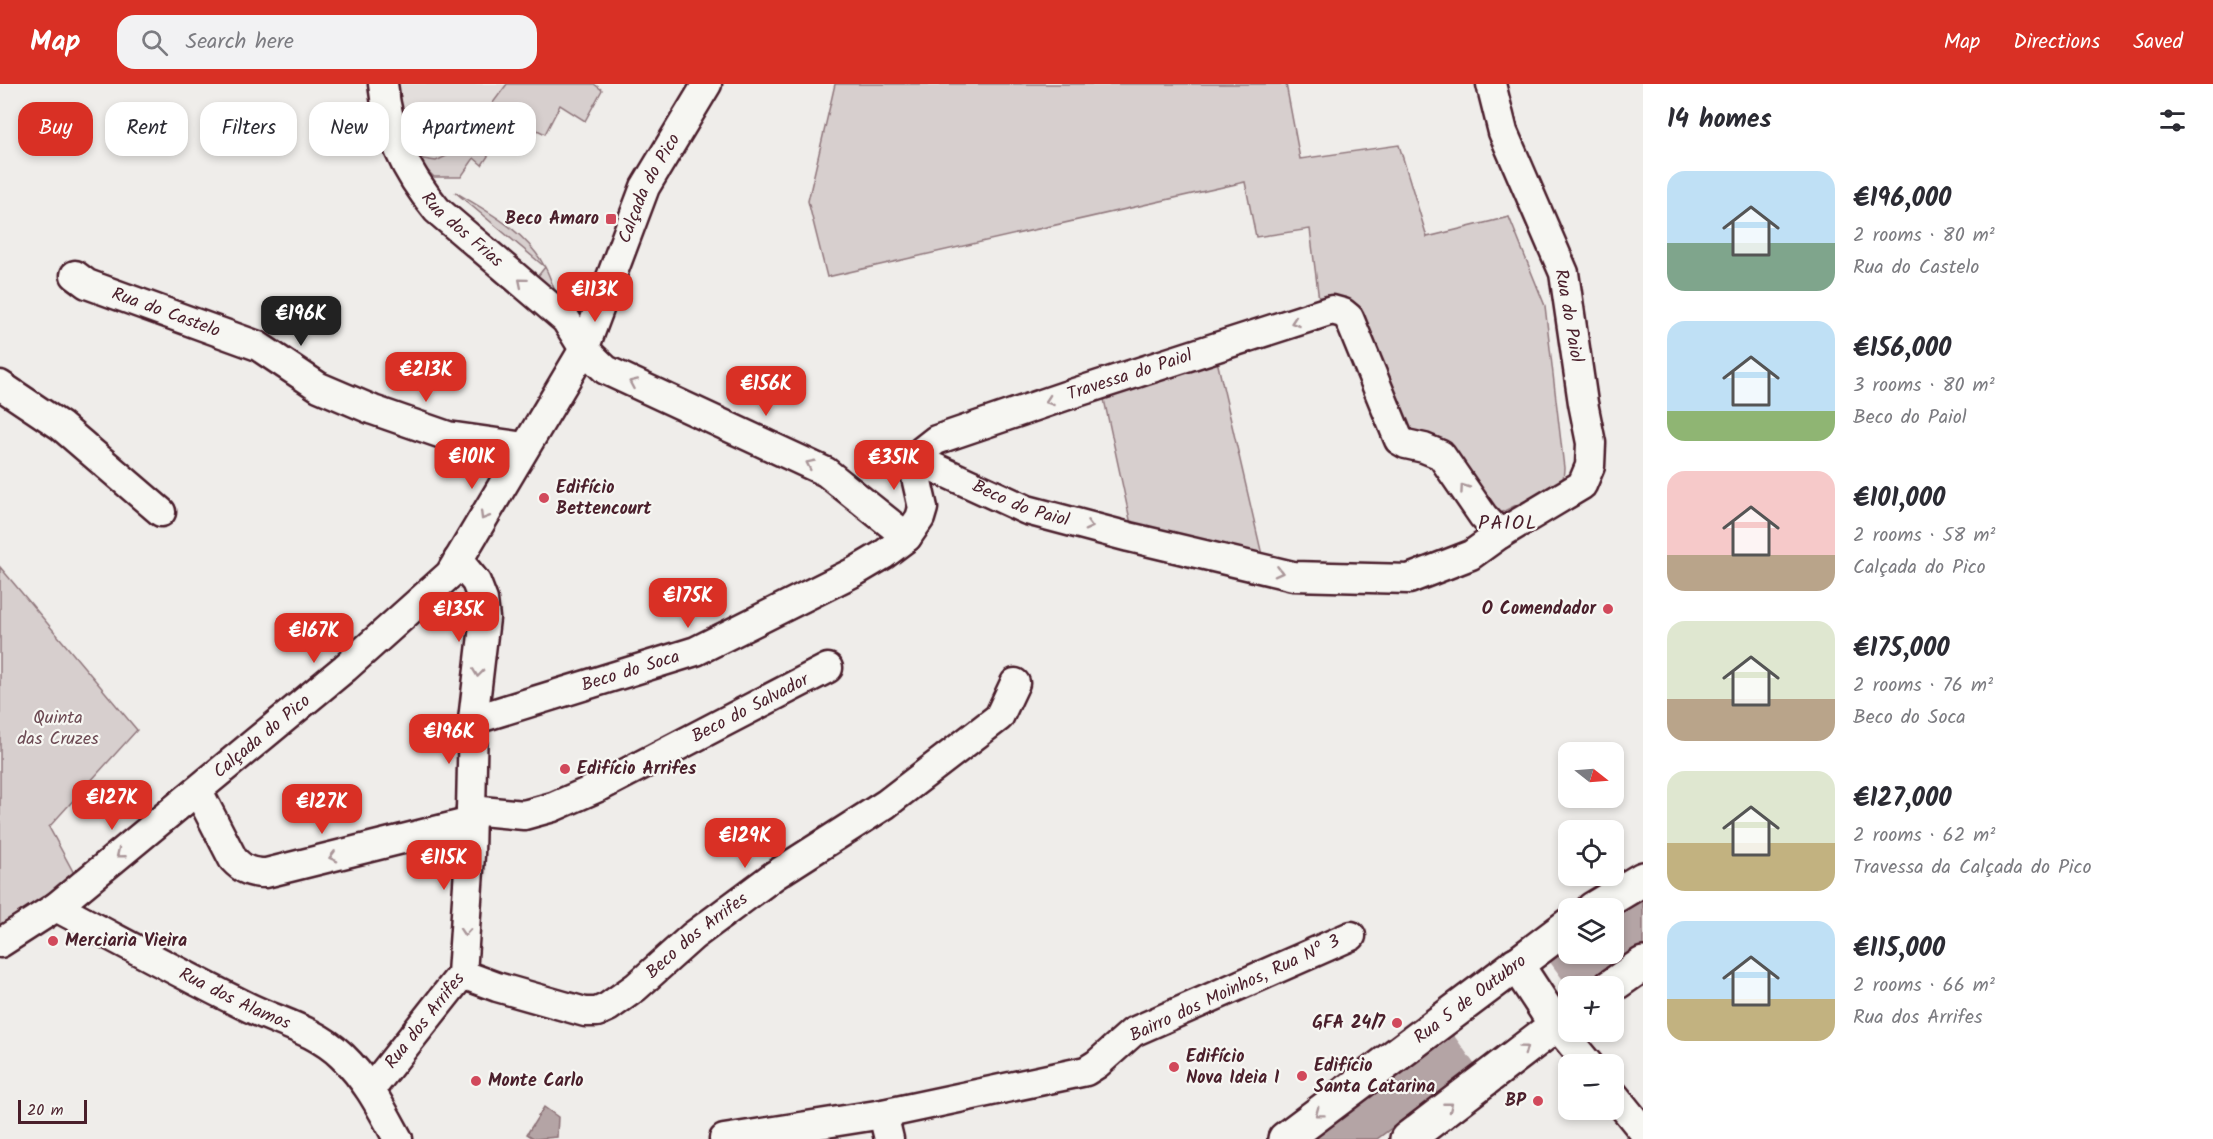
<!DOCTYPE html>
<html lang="en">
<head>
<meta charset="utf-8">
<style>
  :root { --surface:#fff; --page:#f2f2f3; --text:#2b2b33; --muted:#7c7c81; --accent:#d93025 }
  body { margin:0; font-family:Kalam,sans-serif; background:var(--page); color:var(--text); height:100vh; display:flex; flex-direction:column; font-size:22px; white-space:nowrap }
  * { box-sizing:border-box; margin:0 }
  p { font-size:20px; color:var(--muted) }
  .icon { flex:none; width:33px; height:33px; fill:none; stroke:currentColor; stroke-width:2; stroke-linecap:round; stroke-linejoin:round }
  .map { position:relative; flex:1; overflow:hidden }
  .side { display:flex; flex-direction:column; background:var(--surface); width:570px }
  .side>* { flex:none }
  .hud { position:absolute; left:18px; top:18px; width:570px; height:54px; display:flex; gap:12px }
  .needle { width:39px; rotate:107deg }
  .buttons { position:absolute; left:1558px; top:658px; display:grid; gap:12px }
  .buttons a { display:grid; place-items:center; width:66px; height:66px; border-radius:12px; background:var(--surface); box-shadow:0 3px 9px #0003; font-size:30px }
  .scale { position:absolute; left:18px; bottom:15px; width:69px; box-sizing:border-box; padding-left:6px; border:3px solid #4a1f2b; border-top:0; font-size:16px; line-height:21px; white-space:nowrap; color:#4a1f2b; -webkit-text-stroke:4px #f6f6f2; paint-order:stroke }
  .price { position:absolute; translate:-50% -51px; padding:0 14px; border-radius:12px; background:var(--accent); color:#fff; font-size:20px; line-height:39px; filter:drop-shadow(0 2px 3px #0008) }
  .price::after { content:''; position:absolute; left:50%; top:36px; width:18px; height:14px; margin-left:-9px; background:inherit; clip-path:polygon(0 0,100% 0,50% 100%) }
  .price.selected { background:#222; color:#fff }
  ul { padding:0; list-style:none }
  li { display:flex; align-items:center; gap:18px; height:150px; padding:0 24px }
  li span { display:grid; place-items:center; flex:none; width:168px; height:120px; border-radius:18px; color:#555 }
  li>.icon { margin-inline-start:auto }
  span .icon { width:72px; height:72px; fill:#fffc; stroke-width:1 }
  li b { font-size:26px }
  h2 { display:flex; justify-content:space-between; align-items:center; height:72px; padding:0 24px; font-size:26px }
  .tag { padding:0 21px; border-radius:18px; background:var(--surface); box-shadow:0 3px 9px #0003; font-size:21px; line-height:54px }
  .tag.selected { background:var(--accent); color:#fff }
  header { display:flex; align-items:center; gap:36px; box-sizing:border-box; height:84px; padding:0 30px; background:var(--accent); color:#fff }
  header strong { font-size:28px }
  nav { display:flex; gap:33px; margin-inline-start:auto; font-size:21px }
  .search { width:420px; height:54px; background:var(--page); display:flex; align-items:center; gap:15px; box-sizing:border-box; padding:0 21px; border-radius:18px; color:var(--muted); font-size:22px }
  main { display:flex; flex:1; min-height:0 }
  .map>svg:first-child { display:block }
  .built { fill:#e3dedc }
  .green { fill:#d7cfce; stroke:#90777c; stroke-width:1.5 }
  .water { fill:#b4a4a5; stroke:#8a6f74; stroke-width:1.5 }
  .pier { fill:#efedea }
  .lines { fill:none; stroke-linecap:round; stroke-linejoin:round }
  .minor-casing { stroke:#4a1f2b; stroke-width:33 }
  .major-casing { stroke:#4a1f2b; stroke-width:38 }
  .minor { stroke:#f6f6f2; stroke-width:28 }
  .major { stroke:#f6f6f2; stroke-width:33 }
  .oneway { stroke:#a99598 }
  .poi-dot { fill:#d1495b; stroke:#f6f6f2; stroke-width:2 }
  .labels { text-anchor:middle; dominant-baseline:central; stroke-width:4.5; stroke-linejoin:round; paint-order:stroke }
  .street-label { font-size:18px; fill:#4a1f2b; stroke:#f6f6f2 }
  .poi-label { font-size:18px; font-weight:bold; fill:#4a1f2b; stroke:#f6f6f2; text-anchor:start }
  .park-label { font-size:18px; fill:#6d4b54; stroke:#f6f6f2 }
  .neighbourhood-label { font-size:20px; letter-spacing:1.5px; fill:#4a1f2b; stroke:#f6f6f2 }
</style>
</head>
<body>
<header>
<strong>Map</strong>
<div class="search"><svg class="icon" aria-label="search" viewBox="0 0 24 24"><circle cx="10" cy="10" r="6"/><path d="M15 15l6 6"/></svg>Search here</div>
<nav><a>Map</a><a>Directions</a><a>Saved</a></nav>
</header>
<main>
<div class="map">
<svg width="1643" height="1055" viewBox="0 0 1643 1055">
  <rect width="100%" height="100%" fill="#efedea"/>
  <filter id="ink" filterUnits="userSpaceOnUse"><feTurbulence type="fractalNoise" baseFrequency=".0167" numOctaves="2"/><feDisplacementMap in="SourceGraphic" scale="12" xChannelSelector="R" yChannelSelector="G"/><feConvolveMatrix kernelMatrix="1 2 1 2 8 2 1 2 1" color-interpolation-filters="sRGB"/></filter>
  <g filter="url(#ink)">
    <path class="built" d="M395,0H507L458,67L436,77L423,75L412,64Z"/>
    <path class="green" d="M507,0H594L602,6L585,37L560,21L545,50L514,34L482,81L474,74L461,93H434L419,78L412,64L423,75L436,77L457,67Z
      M835,0H1286L1300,75L1399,61L1427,153L1509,133L1545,222L1564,384L1563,398L1494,432L1405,347L1353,226L1320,224L1310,145L1256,153L1245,98L827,193L808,117Z
      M455,108C489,128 527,148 546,185C551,195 554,206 559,216L534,197L545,183Z
      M1215,268L1262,471L1132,445L1102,306Z
      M0,483L137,646L49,743L77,795L0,841Z"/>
    <path class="water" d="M1643,814V862L1581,903H1569V911L1377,1055H1303L1569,860V870H1614V831Z
      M544,1023L558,1033L557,1053L535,1055L527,1050Z"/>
    <path class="pier" d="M1547,874L1569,904V911L1475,981L1450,946Z"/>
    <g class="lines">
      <g class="minor-casing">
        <g id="minor">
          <path id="s1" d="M383,0C389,52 404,86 437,126L566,236L584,265L606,286L826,388L907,453"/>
          <path id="s2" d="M75,191L87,200L258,262L319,303L373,326L448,352L524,363"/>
          <path d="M0,301L61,342L161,428"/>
          <path id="s3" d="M918,376L1027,426L1129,453L1293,492L1409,495L1471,471L1500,450L1582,401L1590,382L1591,359L1583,319L1564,189L1503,48L1491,0"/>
          <path id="s4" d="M473,636L696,567L856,487L883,471L907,453L920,434L923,424L916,393L918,376L922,367L936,356L1065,312L1332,226L1343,229L1349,234L1399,356L1406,360L1424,364L1441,371L1483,432L1500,450"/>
          <path d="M198,707L233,775C243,786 251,789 266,789L471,738"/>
          <path id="s5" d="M471,726L524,731L553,723L601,702L828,584"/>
          <path id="s6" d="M56,823C121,857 184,892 250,924C282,939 316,947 342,972C368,997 381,1024 398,1055"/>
          <path id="s7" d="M0,859L56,823L345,584L450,490L584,265L645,103L707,0"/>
          <path id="s8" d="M462,890L497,903L585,928H597L608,923L636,903L693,852L775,791L886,720L999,633L1015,599"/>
          <path d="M1556,941L1589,981"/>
          <path id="s9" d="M371,1005L462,890L470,771L473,636L485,534L483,516L476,498L458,476"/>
          <path d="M1614,1011L1643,1047"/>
          <path d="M883,1030L889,1055"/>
          <path d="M724,1055L883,1030L1086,987L1097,980L1133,948L1351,852"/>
        </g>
      </g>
      <g class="major-casing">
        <g id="major">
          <path d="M1593,825L1643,795"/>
          <path d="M1516,880L1556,941"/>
          <path d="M1610,903L1643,880"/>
          <path id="s10" d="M1285,1055L1569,841"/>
          <path d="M1407,1055L1569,931"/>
        </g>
      </g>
      <use href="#minor" class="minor"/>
      <use href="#major" class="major"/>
    </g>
    <defs><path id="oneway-chevron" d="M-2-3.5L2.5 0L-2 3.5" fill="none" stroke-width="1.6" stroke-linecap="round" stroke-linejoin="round" transform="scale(1.5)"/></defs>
    <g class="oneway">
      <use href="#oneway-chevron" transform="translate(522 198) rotate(-140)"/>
      <use href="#oneway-chevron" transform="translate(1295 238) rotate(161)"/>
      <use href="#oneway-chevron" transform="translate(633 299) rotate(-156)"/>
      <use href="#oneway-chevron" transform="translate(1049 317) rotate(161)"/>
      <use href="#oneway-chevron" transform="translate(810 380) rotate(-154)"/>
      <use href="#oneway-chevron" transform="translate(1464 404) rotate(-125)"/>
      <use href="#oneway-chevron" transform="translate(484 432) rotate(121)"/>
      <use href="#oneway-chevron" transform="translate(1089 442) rotate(15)"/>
      <use href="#oneway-chevron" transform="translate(1279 488) rotate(14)"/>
      <use href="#oneway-chevron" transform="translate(478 589) rotate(97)"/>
      <use href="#oneway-chevron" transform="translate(120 770) rotate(141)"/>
      <use href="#oneway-chevron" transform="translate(333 773) rotate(166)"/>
      <use href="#oneway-chevron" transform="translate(465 848) rotate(94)"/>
      <use href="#oneway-chevron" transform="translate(1524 965) rotate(-37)"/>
      <use href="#oneway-chevron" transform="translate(1449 1022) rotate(-38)"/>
      <use href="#oneway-chevron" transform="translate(1319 1029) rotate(143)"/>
    </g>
  </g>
  <g class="poi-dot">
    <rect x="605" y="129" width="12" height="12" rx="3"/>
    <circle cx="544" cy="414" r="6"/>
    <circle cx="1608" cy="525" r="6"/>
    <circle cx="565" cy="685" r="6"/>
    <circle cx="53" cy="857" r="6"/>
    <circle cx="1397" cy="939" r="6"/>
    <circle cx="1174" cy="983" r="6"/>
    <circle cx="1302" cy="992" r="6"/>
    <circle cx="476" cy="997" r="6"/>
    <circle cx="1538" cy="1017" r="6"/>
  </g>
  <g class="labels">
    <g class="street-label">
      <text stroke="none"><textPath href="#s7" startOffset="1018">Calçada do Pico</textPath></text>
      <text stroke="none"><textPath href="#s1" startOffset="171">Rua dos Frias</textPath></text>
      <text stroke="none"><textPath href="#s2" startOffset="99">Rua do Castelo</textPath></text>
      <text transform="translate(1568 232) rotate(80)">Rua do Paiol</text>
      <text stroke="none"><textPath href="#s4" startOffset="788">Travessa do Paiol</textPath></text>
      <text stroke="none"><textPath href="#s3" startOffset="112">Beco do Paiol</textPath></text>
      <text stroke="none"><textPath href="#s4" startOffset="165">Beco do Soca</textPath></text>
      <text stroke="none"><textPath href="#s5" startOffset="304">Beco do Salvador</textPath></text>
      <text stroke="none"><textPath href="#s7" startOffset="334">Calçada do Pico</textPath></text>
      <text stroke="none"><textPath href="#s8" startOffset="267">Beco dos Arrifes</textPath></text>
      <text transform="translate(1235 905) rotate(-25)">Bairro dos Moinhos, Rua Nº 3</text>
      <text stroke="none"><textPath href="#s6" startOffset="201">Rua dos Alamos</textPath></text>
      <text stroke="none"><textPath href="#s10" startOffset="232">Rua 5 de Outubro</textPath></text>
      <text stroke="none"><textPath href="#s9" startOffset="87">Rua dos Arrifes</textPath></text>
    </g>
    <g class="poi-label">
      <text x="599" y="135" text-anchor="end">Beco Amaro</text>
      <text x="556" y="404">Edifício<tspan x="556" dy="21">Bettencourt</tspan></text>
      <text x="1596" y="525" text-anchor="end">O Comendador</text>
      <text x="577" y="685">Edifício Arrifes</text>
      <text x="65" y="857">Merciaria Vieira</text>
      <text x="1385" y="939" text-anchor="end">GFA 24/7</text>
      <text x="1186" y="973">Edifício<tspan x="1186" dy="21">Nova Ideia I</tspan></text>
      <text x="1314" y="982">Edifício<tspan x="1314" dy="21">Santa Catarina</tspan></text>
      <text x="488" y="997">Monte Carlo</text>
      <text x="1526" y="1017" text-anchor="end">BP</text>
    </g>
    <g class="park-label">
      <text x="58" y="634">Quinta<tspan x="58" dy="21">das Cruzes</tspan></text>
    </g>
    <g class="neighbourhood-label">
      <text x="1508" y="440">PAIOL</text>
    </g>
  </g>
</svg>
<div class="buttons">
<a><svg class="needle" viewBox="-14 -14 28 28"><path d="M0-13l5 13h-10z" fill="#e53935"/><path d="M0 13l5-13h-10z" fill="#7c7c81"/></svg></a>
<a><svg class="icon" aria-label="locate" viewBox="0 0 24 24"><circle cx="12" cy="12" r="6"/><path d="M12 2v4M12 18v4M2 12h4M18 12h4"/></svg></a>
<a><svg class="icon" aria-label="layers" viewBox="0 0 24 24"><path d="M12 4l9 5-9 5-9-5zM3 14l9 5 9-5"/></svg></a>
<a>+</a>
<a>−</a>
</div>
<div class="scale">20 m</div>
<b class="price" style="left:595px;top:239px">€113K</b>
<b class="price selected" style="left:301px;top:263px">€196K</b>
<b class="price" style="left:426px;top:319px">€213K</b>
<b class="price" style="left:766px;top:333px">€156K</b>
<b class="price" style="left:472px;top:406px">€101K</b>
<b class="price" style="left:894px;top:407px">€351K</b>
<b class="price" style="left:688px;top:545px">€175K</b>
<b class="price" style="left:459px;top:559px">€135K</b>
<b class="price" style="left:314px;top:580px">€167K</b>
<b class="price" style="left:449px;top:681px">€196K</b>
<b class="price" style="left:112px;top:747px">€127K</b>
<b class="price" style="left:322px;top:751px">€127K</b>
<b class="price" style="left:745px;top:785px">€129K</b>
<b class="price" style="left:444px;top:807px">€115K</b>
<div class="hud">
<a class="tag selected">Buy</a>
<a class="tag">Rent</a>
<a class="tag">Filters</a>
<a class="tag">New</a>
<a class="tag">Apartment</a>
</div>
</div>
<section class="side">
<h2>14 homes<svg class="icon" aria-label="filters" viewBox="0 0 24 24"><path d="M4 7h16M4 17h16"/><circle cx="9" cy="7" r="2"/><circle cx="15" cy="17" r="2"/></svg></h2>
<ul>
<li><span style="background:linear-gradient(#bfe0f5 60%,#7fa58c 0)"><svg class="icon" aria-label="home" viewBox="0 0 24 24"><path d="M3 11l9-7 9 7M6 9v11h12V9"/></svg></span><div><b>€196,000</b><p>2 rooms · 80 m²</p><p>Rua do Castelo</p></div></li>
<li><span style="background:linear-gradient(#bfe0f5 75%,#8fb573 0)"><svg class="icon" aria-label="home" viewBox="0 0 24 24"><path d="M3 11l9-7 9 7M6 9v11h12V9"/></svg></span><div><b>€156,000</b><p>3 rooms · 80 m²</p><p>Beco do Paiol</p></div></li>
<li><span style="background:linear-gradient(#f6c9c9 70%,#b9a48a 0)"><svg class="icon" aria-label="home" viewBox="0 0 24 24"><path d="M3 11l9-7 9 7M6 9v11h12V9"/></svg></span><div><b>€101,000</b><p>2 rooms · 58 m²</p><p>Calçada do Pico</p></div></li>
<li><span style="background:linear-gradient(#dfe7d0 65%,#b9a48a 0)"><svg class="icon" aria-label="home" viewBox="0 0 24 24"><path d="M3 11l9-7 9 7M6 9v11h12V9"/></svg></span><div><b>€175,000</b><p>2 rooms · 76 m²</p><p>Beco do Soca</p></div></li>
<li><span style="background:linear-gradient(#dfe7d0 60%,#c2b280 0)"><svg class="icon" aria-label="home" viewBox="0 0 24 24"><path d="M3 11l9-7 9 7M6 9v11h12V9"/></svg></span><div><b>€127,000</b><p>2 rooms · 62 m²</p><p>Travessa da Calçada do Pico</p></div></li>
<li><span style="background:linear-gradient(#bfe0f5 65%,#c2b280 0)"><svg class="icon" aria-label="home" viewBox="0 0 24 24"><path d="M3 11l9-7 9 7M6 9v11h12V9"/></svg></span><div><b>€115,000</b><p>2 rooms · 66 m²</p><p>Rua dos Arrifes</p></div></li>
</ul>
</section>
</main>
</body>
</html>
